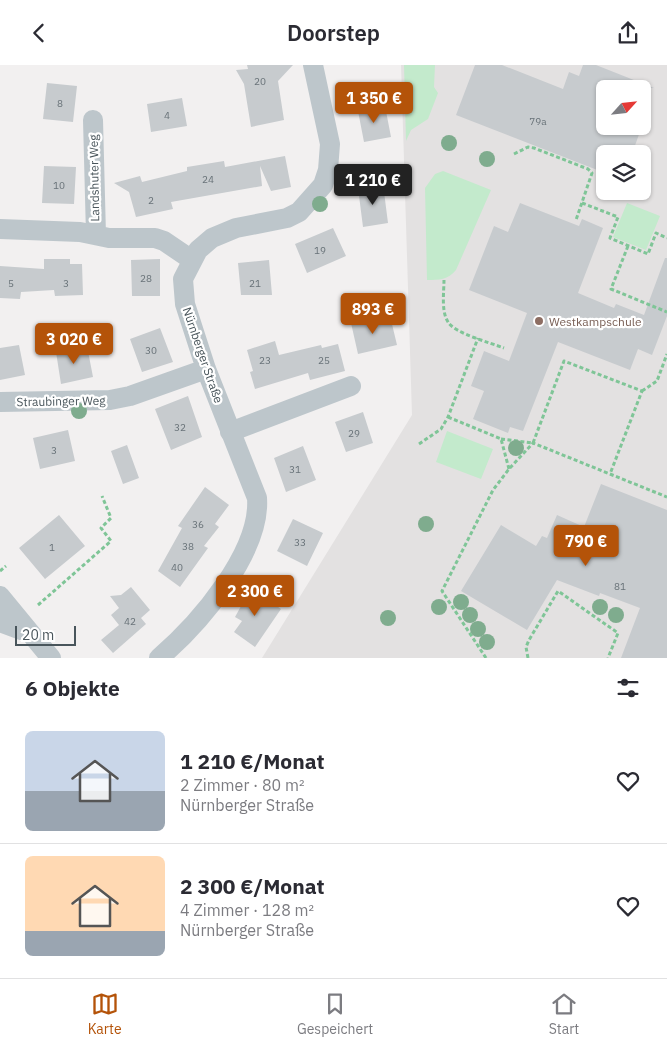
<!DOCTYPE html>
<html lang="de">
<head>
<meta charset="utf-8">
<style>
  :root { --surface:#fff; --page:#f2f2f3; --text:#2b2b33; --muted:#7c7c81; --line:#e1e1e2; --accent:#b45309 }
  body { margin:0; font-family:"IBM Plex Sans",sans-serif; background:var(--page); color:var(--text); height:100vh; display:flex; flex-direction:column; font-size:19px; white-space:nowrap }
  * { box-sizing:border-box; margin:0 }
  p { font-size:16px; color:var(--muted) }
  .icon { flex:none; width:28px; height:28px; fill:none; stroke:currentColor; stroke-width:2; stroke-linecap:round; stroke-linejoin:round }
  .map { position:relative; height:593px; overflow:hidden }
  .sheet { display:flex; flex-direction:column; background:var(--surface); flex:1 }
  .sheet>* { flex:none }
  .needle { width:32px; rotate:63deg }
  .buttons { position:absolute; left:596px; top:15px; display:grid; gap:10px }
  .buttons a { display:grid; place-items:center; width:55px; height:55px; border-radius:8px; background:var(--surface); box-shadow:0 1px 4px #0004; font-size:25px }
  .scale { position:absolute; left:15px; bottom:12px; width:61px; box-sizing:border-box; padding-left:5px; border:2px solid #49555b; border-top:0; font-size:14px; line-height:18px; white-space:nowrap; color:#49555b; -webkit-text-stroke:4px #fff; paint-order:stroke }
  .price { position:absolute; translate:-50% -42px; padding:0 11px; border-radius:5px; background:var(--accent); color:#fff; font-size:16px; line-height:32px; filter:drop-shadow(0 1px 2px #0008) }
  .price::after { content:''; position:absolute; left:50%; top:30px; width:15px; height:11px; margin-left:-8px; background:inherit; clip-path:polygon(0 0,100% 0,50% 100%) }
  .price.selected { background:#222; color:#fff }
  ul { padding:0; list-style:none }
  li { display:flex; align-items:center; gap:15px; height:125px; padding:0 25px }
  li+li { border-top:1px solid var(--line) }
  li span { display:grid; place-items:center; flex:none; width:140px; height:100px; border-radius:8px; color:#555 }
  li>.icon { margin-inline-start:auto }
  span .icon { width:60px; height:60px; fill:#fffc; stroke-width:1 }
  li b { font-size:21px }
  h2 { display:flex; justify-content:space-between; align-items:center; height:60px; padding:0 25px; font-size:21px }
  header { display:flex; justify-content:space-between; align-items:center; height:65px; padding:0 25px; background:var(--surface); font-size:22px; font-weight:600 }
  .tab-bar { display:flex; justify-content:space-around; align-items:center; height:70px; border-top:1px solid var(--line); background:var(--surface); font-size:14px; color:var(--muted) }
  .tab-bar a { display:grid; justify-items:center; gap:2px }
  .tab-bar .selected { color:var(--accent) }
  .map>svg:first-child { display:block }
  .education { fill:#e3e1e1; fill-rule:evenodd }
  .green { fill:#c3eacc }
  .building { fill:#c7cbce }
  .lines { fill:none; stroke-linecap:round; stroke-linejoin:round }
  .path { stroke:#7fc597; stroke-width:3; stroke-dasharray:4 2.5; stroke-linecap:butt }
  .street { stroke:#bdc6cb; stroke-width:20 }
  .tree { fill:#7fac8e }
  .education-dot { fill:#8d6e63; stroke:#fff; stroke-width:2 }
  .labels { text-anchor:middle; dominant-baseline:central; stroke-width:4.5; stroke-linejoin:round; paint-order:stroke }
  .number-label { font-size:10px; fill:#687278 }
  .street-label { font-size:12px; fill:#49555b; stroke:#fff }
  .education-label { font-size:12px; fill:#785e54; stroke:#fff; text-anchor:start }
</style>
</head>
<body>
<header><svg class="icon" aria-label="back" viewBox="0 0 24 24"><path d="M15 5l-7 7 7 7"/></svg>Doorstep<svg class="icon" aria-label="share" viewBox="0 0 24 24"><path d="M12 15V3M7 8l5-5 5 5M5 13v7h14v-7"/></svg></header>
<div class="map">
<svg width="667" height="593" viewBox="0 0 667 593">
  <rect width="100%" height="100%" fill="#f2f0f0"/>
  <path class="education" d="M401,0H667V593H262L412,350ZM605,24H642V61H605ZM605,89H642V126H605Z"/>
  <path class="green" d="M404,0H435L434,22L438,28L428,54L411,65L406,76Z
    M443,106L491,125L456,205C448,215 439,215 427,215L425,123L435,109Z
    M627,138L660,151L646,185L613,172Z
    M447,366L493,384L481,414L436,397Z"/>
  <path class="building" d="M247,0H293L278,16L284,55L251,62L244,19L236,5L248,4Z
    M475,0H502L563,24L569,7L579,11L583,0H596L654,23L605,24V61H642L632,89H605V108L456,50Z
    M47,18L77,21L73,57L43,54Z
    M182,33L187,61L151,67L147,39Z
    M385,41L391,72L364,77L358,46Z
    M285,91L291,122L271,126L260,101L262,121L171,137L173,144L136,152L129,127L114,118L140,111L142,117L187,106V102L224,96L225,102Z
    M44,101L76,102L74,139L42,138Z
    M383,119L388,158L363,162L358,123Z
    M520,138L579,161L582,154L603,163L578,228L614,243L616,239L644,250L665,193H667V251L652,290L638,284L630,305L558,277L523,366L510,362L508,368L473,354L484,326L471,321L484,286L509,296L527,248L469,225L494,161L508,167Z
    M333,163L346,191L307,208L295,179Z
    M44,194H70V199H82L83,230L55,231L54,225L21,227L20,234L0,233V201L44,204Z
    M160,194V231H132L131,195Z
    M269,195L272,230H241L238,198Z
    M374,253L377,259L391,255L397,280L358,289L351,258Z
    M160,263L173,297L142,307L130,274Z
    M275,276L279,290L321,280L322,283L338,279L345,306L310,315L308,308L255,324L250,307L253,306L247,285Z
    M19,280L25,310L0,315V283Z
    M87,281L93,312L61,319L56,287Z
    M188,331L202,372L171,385L155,344Z
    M363,347L373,378L346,387L335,357Z
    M68,365L75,396L40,404L33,373Z
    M127,380L139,413L123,419L111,386Z
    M303,381L316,415L286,427L274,393Z
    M601,419L667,445V593H621L640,543L600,528L599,531L557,515L527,565L461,526L501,460L536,481L542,471L547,473L557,450L584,462Z
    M205,422L229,440L215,459L219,462L204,481L208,483L180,522L158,506L182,463L178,461Z
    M59,450L85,481L45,514L19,483Z
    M293,454L323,468L307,501L277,486Z
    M131,522L150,545L141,553L146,559L113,588L101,575L119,560L111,550L119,543L110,531L121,530Z
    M251,523L281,544L255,582L234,567L242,556L235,552Z"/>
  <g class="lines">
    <path class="path" d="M514,89L528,82L534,83L588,104L592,108L576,155
      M582,138L618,152L610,173L648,189L656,168L667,173
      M628,181L611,224L667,247
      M444,215C444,227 441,246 448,257C454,268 491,278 504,283
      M642,326L657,316L667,289
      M448,352L501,374L509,404
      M501,374L533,378L564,296L642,326L610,409
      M419,379L441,364L448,352L478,273
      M0,506L6,501
      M38,540L111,476L101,463L111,453L102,431
      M486,593L442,526L493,425L509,404L533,378L667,432
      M528,593L526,582L529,575L558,526L618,568L608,593"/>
    <path class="street" d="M93,55L96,170
      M0,164L80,167L109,173H155L164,176L192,195
      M0,337L110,335L130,331L206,304
      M230,367L351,321
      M0,531L51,593
      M0,557L29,568
      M159,593C199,559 261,487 257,433L206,304L185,239L183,214L198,185L212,173L236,163L287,153L299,147L323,120L328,105L330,79L313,0"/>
  </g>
  <g class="tree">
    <circle cx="449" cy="78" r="8"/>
    <circle cx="487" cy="94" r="8"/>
    <circle cx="320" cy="139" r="8"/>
    <circle cx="79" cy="346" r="8"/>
    <circle cx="516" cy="383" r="8"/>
    <circle cx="426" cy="459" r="8"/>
    <circle cx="461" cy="537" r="8"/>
    <circle cx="439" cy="542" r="8"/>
    <circle cx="600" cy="542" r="8"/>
    <circle cx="470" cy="550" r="8"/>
    <circle cx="616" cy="550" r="8"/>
    <circle cx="388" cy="553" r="8"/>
    <circle cx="478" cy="564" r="8"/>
    <circle cx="487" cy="577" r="8"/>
  </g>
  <circle class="education-dot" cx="539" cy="256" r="5"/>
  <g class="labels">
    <g class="number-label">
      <text x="260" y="16">20</text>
      <text x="60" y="38">8</text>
      <text x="167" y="50">4</text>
      <text x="538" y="56">79a</text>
      <text x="208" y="114">24</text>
      <text x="59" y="120">10</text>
      <text x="151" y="135">2</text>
      <text x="320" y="185">19</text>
      <text x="146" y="213">28</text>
      <text x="11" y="218">5</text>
      <text x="66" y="218">3</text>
      <text x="255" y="218">21</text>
      <text x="151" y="285">30</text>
      <text x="265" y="295">23</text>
      <text x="324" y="295">25</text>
      <text x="180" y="362">32</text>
      <text x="354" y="368">29</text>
      <text x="54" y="385">3</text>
      <text x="295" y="404">31</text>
      <text x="198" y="459">36</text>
      <text x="300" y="477">33</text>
      <text x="188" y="481">38</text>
      <text x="52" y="482">1</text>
      <text x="177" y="502">40</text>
      <text x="620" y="521">81</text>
      <text x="130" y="556">42</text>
    </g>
    <g class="street-label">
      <text transform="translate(94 113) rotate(-91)">Landshuter Weg</text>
      <text transform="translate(203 290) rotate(71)">Nürnberger Straße</text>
      <text transform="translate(61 336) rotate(-1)">Straubinger Weg</text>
    </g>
    <g class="education-label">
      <text x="549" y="256">Westkampschule</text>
    </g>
  </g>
</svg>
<div class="buttons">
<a><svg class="needle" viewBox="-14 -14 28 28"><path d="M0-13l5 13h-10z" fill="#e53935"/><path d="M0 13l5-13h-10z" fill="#7c7c81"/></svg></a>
<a><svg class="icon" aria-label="layers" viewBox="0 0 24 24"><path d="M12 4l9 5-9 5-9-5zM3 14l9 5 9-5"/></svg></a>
</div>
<div class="scale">20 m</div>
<b class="price" style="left:374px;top:59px">1 350 €</b>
<b class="price selected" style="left:373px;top:141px">1 210 €</b>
<b class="price" style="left:373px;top:270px">893 €</b>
<b class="price" style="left:74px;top:300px">3 020 €</b>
<b class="price" style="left:586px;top:502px">790 €</b>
<b class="price" style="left:255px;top:552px">2 300 €</b>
</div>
<section class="sheet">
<h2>6 Objekte<svg class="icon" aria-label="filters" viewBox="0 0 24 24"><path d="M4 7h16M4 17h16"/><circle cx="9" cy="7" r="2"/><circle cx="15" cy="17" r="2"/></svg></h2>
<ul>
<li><span style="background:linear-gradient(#c9d6e8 60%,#9aa5b1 0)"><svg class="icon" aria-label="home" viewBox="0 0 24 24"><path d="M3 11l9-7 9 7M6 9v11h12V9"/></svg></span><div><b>1 210 €/Monat</b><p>2 Zimmer · 80 m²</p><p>Nürnberger Straße</p></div><svg class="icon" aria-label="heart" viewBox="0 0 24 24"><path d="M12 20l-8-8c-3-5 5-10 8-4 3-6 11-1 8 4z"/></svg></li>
<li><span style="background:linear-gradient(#ffd9b3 75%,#9aa5b1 0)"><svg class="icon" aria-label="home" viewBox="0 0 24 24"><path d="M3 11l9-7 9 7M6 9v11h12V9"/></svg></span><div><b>2 300 €/Monat</b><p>4 Zimmer · 128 m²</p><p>Nürnberger Straße</p></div><svg class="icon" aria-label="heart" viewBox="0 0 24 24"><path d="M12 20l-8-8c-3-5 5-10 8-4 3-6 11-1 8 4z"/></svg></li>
</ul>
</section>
<nav class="tab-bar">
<a class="selected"><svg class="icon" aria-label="map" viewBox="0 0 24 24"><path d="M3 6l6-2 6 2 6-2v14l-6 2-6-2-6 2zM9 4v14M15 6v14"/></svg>Karte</a>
<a><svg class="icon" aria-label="saved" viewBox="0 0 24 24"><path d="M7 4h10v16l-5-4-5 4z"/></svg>Gespeichert</a>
<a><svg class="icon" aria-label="home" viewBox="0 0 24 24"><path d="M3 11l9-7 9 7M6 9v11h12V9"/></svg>Start</a>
</nav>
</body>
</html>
